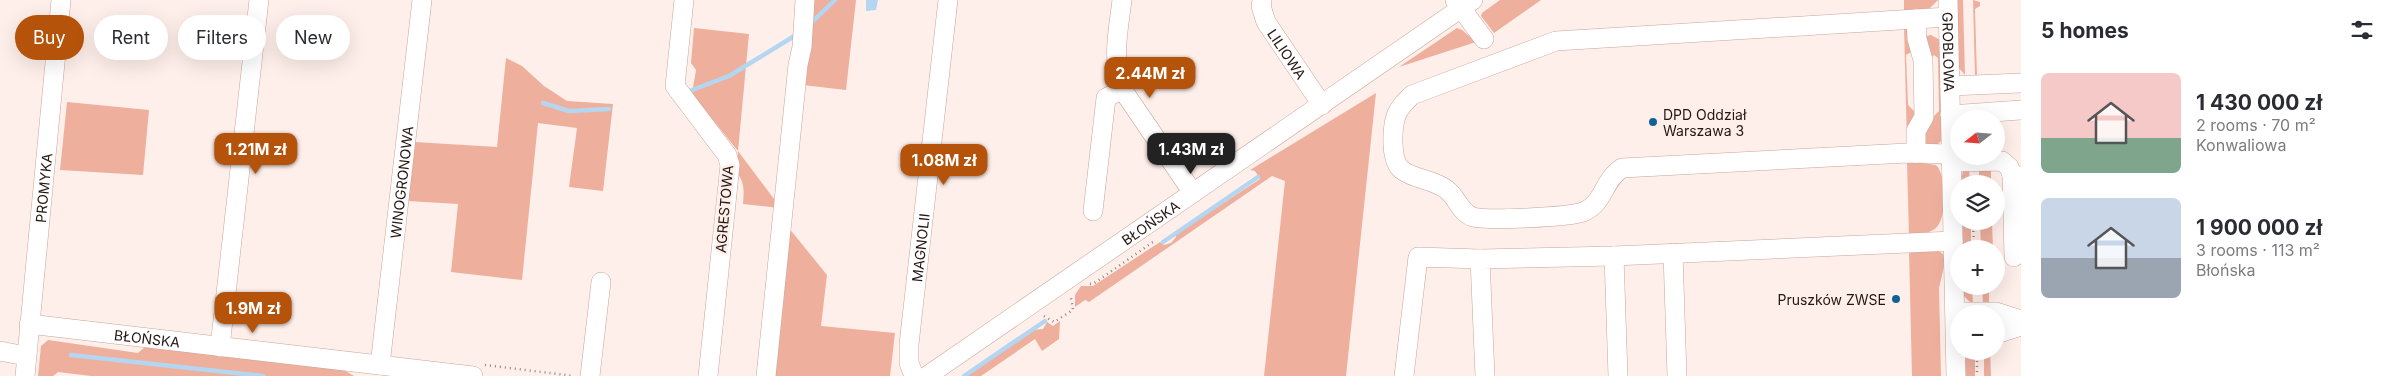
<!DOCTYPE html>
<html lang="en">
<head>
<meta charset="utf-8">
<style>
  :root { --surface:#fff; --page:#f2f2f3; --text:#2b2b33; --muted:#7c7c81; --accent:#b45309 }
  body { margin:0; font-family:Inter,sans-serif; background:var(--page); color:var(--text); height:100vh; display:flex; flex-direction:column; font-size:19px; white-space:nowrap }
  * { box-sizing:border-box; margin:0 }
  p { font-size:16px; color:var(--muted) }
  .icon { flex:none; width:28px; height:28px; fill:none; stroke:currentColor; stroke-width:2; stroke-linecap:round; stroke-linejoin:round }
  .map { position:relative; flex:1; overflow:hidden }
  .side { display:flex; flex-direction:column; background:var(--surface); width:375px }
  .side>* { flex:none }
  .hud { position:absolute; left:15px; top:15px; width:475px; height:45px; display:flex; gap:10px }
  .needle { width:32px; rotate:253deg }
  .tools { position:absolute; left:1950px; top:110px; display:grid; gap:10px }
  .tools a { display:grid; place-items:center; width:55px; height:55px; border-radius:50%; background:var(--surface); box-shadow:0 5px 20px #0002; font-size:25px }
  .price { position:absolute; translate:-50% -42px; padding:0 11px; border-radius:10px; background:var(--accent); color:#fff; font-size:16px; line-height:32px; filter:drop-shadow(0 1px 2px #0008) }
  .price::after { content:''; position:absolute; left:50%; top:30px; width:15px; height:11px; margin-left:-8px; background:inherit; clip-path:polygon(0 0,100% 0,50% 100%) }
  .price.active { background:#222; color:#fff }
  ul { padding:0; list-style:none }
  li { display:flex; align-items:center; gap:15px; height:125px; padding:0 20px }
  li span { display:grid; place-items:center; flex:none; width:140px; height:100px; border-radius:8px; color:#555 }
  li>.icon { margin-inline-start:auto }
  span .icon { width:60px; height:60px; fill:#fffc; stroke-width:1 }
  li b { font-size:21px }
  h2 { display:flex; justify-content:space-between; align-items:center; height:60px; padding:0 20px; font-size:21px }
  .chip { padding:0 18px; border-radius:22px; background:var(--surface); box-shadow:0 5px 20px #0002; font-size:18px; line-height:45px }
  .chip.active { background:var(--accent); color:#fff }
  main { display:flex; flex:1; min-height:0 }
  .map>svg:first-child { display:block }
  .green { fill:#eeaf9d }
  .water { fill:#b4d6f1 }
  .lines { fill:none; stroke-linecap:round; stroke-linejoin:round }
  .stream { stroke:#b4d6f1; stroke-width:4.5 }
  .minor-casing { stroke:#c9a59a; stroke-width:20 }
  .path { stroke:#938580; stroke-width:2.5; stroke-dasharray:1 4; stroke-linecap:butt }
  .minor { stroke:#fff; stroke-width:19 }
  .poi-dot { fill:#116395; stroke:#ffefea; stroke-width:2 }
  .labels { text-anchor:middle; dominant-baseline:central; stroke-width:5; stroke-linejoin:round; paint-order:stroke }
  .street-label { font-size:14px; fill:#241713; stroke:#ffefea }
  .poi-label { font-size:14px; fill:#241713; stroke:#ffefea; text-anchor:start }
</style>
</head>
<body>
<main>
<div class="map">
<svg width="2021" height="376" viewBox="0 0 2021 376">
  <rect width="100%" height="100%" fill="#ffefea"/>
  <path class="green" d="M813,0H856L846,90L803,85Z
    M1500,0H1541L1494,33L1481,16L1482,13Z
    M1904,0H1938L1928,10L1904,12Z
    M1956,0H1963L1965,75L1958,67Z
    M1973,0L1980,2V6L1975,9L1977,77H1975Z
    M1904,27H1909L1911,52L1906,55L1908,105L1918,115L1907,144Z
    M694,28L749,34L738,151L777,203L779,208L743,204C744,191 745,182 736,172L738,151L692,94L696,70L691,63Z
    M1457,28L1462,30L1476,42L1399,67Z
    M1931,35L1940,40L1942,140L1936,146H1924L1922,128L1939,111L1938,58L1934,55L1926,63V36Z
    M506,58L522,66L544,86L567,101L613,104L603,191L569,187L577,128L538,123L522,280L451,272L458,204L408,201L415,142L497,147Z
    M1376,93L1346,376H1264L1285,181L1272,176L1089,302L1085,300L1075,307V295L1081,286H1093L1160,242L1164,245L1171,243L1176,237L1175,235L1260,179L1255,171L1250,170Z
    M67,102L149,110L143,175L60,170Z
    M1907,161L1936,165C1947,175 1947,218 1936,228C1929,234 1918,234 1909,236Z
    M1991,167V184H1979V168Z
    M1969,169L1970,184H1960L1963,171Z
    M1961,221H1971V249H1965L1962,244Z
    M1980,221H1992L1993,249H1981Z
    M784,222L827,275L821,326L895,333L890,376H770Z
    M1937,250L1943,254L1945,262L1939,288L1941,376H1912L1909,251Z
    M1962,286H1972L1973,305L1964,296Z
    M1982,286H1989V305H1983Z
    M1060,321L1059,339L1042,351L1035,339L981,376H967L1033,330L1043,329L1047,322L1053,326Z
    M48,340L138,353L145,347L344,370L354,376H91L58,372L53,376H38L41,346Z
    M1969,351H1975V376H1964V363Z
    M1984,351H1990L1991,376H1984Z"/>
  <path class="water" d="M866,0H878L876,10L866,11Z"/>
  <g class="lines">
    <path class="stream" d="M810,24L835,0
      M687,92L729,76L796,35
      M543,103L569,111L609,109
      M1163,242L1258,177
      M71,355L263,376
      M964,376L1045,321"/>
    <g class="minor-casing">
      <g id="minor">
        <path d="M684,0L675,86L727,155L730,165L708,376"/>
        <path d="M1122,0C1118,33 1112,57 1122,89L1193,193"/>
        <path id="s1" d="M1262,0L1261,6L1266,22L1322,105"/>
        <path d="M1455,0L1484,39"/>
        <path id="s2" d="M1948,0L1956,376"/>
        <path d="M1948,17L1556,41L1412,95C1406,101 1399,107 1396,116C1392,129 1390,161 1402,170C1415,180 1434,179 1447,190C1457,197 1460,213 1473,217C1487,221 1569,217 1583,212C1604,204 1603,180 1622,168L1907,153L1951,154"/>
        <path d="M1950,86L2021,83"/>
        <path d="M1950,115L2021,110"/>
        <path d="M1916,153V131L1924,117L1923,60L1917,39L1916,19"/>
        <path d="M1951,162L2002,161L2009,167L2012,175"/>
        <path d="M1093,211L1106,98L1122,89"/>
        <path d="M1673,253L1677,376"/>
        <path d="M1614,256L1618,376"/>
        <path d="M2014,257L2012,175L2021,176"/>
        <path d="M1955,312H1996L2021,320"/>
        <path id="s3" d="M29,324L473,376"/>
        <path d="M1996,334L2021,326"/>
        <path d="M220,347L259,0"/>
        <path d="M0,351L26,356"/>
        <path id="s4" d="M380,365L422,0"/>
        <path id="s5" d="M25,376L61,0"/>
        <path d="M590,376L601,282"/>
        <path d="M766,376L798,65L802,47L805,0"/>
        <path id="s6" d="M914,376L909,363V344L948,0"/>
        <path id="s7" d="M927,376L1473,0"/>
        <path d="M1404,376L1418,257L1480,259"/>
        <path d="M1485,376L1480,259L1614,256L1953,241"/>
      </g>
    </g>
    <path class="path" d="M1972,178V184
      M1973,221L1974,249
      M1090,284H1093L1153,242
      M1975,286V295
      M1044,316L1054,322L1073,310L1071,298
      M1977,351V376
      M485,365L574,376"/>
    <use href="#minor" class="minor"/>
  </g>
  <g class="poi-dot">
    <circle cx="1653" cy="122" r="5"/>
    <circle cx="1896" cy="299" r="5"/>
  </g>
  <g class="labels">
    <g class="street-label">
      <text stroke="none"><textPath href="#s2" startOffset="52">GROBLOWA</textPath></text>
      <text stroke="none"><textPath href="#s1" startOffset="61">LILIOWA</textPath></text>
      <text stroke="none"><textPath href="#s4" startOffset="184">WINOGRONOWA</textPath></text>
      <text stroke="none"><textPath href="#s5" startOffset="189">PROMYKA</textPath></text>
      <text transform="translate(724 209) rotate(-85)">AGRESTOWA</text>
      <text stroke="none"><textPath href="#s7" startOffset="271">BŁOŃSKA</textPath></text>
      <text stroke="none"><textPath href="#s6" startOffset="130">MAGNOLII</textPath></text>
      <text stroke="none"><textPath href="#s3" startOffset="119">BŁOŃSKA</textPath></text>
    </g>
    <g class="poi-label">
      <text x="1663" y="114">DPD Oddział<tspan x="1663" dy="16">Warszawa 3</tspan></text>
      <text x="1886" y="299" text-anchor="end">Pruszków ZWSE</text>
    </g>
  </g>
</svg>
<div class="tools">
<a><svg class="needle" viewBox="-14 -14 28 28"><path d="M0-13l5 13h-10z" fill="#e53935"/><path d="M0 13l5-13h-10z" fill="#7c7c81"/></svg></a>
<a><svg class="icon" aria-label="layers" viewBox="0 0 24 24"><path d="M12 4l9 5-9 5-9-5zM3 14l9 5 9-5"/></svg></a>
<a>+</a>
<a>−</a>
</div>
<b class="price" style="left:1150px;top:99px">2.44M zł</b>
<b class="price" style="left:256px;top:175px">1.21M zł</b>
<b class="price active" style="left:1191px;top:175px">1.43M zł</b>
<b class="price" style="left:944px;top:186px">1.08M zł</b>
<b class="price" style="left:253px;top:334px">1.9M zł</b>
<div class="hud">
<a class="chip active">Buy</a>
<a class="chip">Rent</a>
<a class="chip">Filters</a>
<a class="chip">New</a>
</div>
</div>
<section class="side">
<h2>5 homes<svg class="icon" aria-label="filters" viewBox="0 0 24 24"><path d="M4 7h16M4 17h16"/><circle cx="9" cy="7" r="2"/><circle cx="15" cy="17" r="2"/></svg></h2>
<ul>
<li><span style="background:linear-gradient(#f6c9c9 65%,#7fa58c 0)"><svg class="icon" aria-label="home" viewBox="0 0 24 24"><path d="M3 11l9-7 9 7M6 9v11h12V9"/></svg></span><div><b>1 430 000 zł</b><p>2 rooms · 70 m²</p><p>Konwaliowa</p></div></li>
<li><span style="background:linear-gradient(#c9d6e8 60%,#9aa5b1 0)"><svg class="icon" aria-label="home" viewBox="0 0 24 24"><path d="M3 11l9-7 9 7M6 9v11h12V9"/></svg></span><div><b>1 900 000 zł</b><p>3 rooms · 113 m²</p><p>Błońska</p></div></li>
</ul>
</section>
</main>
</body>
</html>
